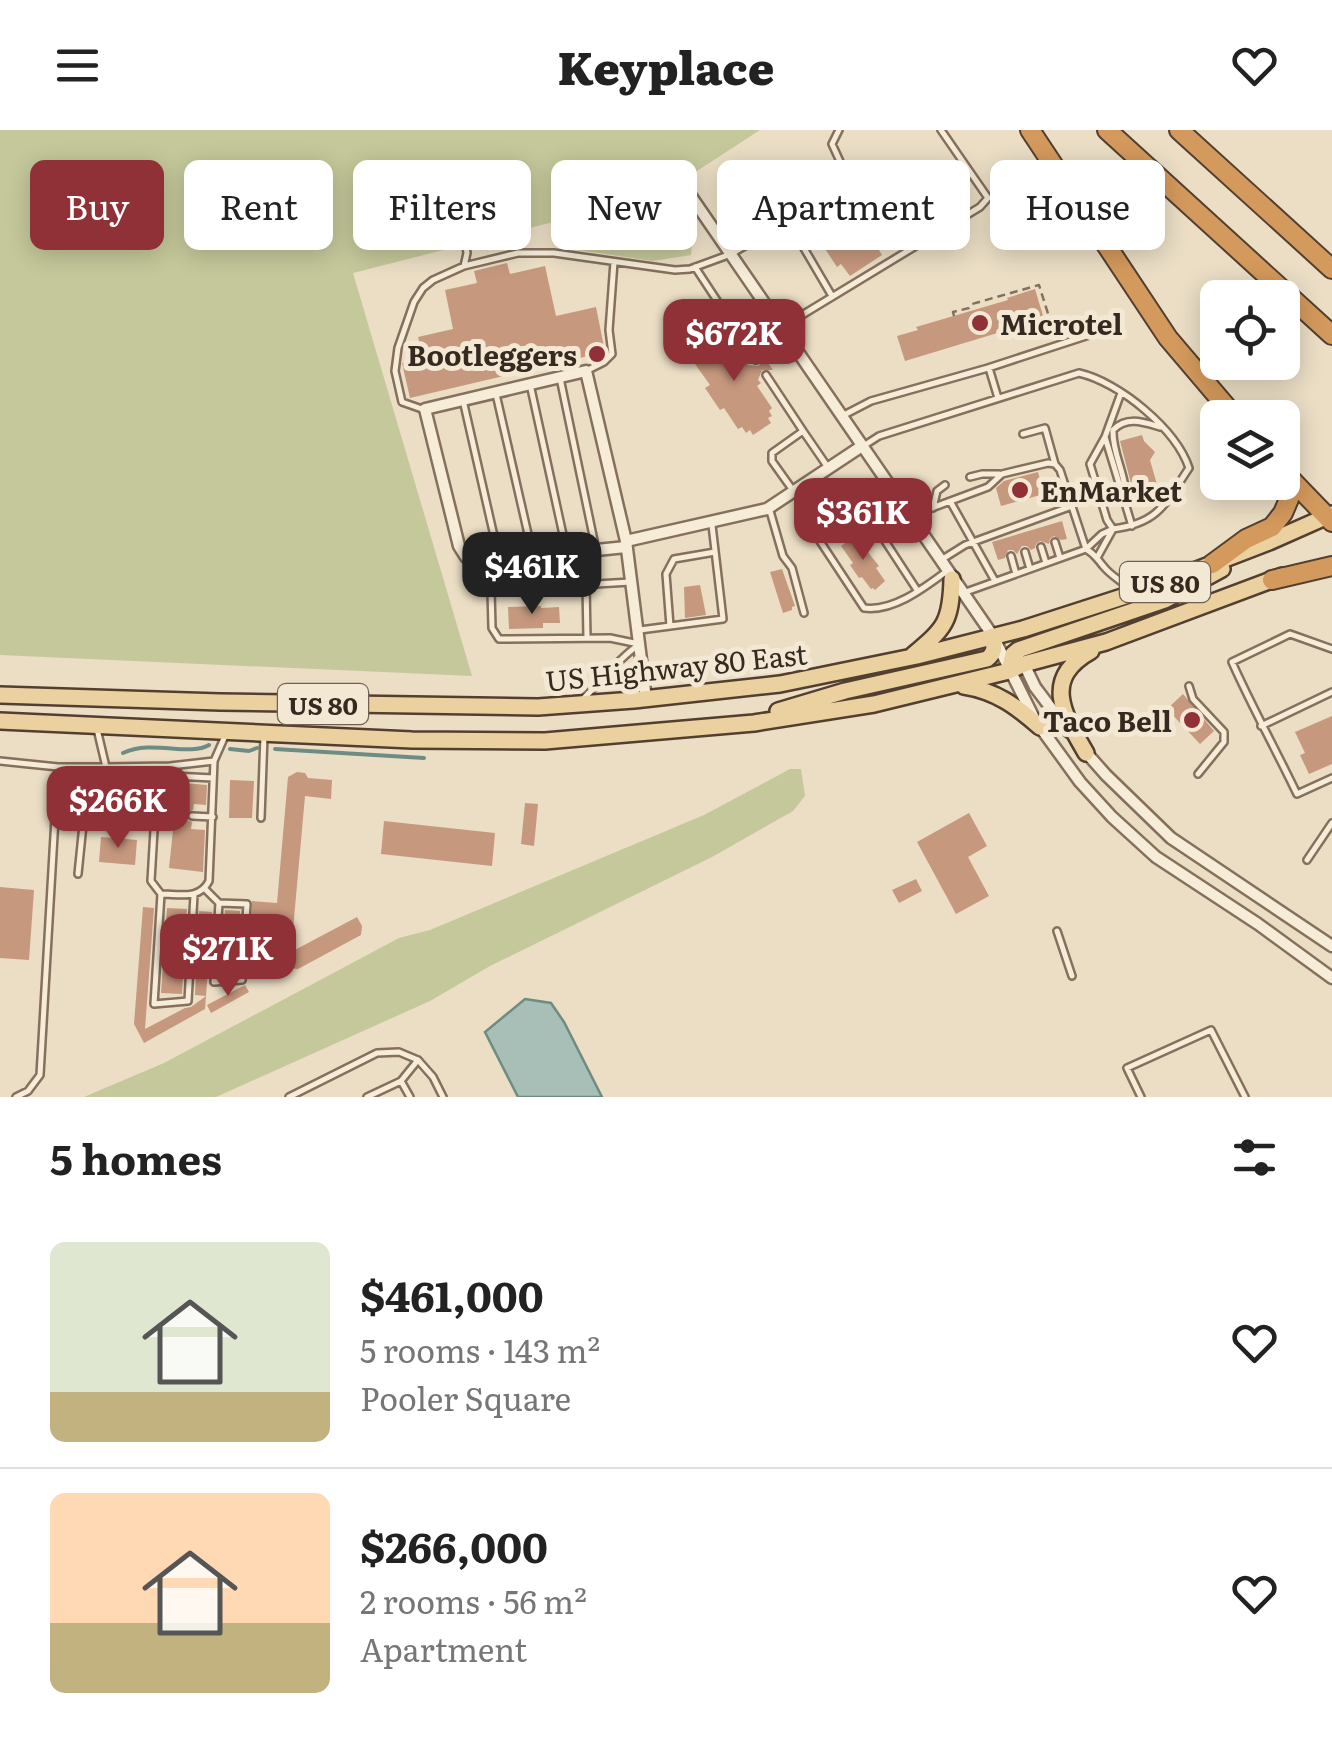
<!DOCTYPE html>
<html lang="en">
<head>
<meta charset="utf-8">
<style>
  :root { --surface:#fff; --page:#f2f2f2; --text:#222; --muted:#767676; --line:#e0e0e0; --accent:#903137 }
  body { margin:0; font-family:Literata,serif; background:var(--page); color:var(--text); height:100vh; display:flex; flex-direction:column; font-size:38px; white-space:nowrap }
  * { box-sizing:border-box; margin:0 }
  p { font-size:32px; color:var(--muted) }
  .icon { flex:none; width:55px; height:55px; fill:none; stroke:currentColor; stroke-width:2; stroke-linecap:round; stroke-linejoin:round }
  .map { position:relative; height:967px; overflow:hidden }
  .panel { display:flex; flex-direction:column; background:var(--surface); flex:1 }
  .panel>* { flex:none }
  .banner { position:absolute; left:30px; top:30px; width:1272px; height:90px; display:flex; gap:20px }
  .fabs { position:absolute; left:1200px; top:150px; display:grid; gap:20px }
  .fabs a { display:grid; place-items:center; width:100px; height:100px; border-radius:15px; background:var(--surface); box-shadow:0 5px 25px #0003; font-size:50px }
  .price { position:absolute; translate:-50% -85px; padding:0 22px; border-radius:20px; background:var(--accent); color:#fff; font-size:32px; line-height:65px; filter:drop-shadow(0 2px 5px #0008) }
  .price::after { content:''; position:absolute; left:50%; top:60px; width:30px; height:22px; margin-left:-15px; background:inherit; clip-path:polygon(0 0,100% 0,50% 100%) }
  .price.selected { background:#222; color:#fff }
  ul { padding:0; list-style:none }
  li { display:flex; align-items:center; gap:30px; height:250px; padding:0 50px }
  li+li { border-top:2px solid var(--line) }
  li span { display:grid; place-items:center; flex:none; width:280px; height:200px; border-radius:15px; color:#555 }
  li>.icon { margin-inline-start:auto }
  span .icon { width:120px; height:120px; fill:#fffc; stroke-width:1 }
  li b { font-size:42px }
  h2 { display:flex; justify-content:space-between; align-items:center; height:120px; padding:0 50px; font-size:42px }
  .chip { padding:0 35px; border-radius:15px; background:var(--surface); box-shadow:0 5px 25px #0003; font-size:35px; line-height:90px }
  .chip.selected { background:var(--accent); color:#fff }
  header { display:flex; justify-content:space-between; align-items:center; height:130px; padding:0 50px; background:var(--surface); font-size:45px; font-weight:800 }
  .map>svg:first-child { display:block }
  .green { fill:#c5c89a }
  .water { fill:#a7bfb6; stroke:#6e8c83; stroke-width:2.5 }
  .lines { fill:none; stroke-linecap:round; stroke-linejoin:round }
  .stream { stroke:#6e8c83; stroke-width:4 }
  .building { fill:#c6987e }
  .service-casing { stroke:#85705d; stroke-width:10 }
  .minor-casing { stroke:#85705d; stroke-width:15 }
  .primary-casing { stroke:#533f30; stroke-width:20 }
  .motorway-casing { stroke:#533f30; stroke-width:22 }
  .path { stroke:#85705d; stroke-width:2.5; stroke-dasharray:8 5; stroke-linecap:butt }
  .service { stroke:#f6ecd8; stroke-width:5 }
  .minor { stroke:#f6ecd8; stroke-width:10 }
  .primary { stroke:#ebd0a0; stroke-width:15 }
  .motorway { stroke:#d4995c; stroke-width:18 }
  .poi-dot { fill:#903137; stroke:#f3e8d4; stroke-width:4 }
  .labels { text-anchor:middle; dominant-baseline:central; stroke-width:10; stroke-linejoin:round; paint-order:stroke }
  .shield { fill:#f3e8d4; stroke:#6f6255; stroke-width:2.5 }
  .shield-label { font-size:25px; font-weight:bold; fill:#36291f }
  .poi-label { font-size:28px; font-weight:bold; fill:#36291f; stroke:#f3e8d4; text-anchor:start }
  .street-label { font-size:28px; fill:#36291f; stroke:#f3e8d4 }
</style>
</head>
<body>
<header><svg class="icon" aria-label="menu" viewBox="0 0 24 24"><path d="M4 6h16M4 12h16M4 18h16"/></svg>Keyplace<svg class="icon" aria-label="heart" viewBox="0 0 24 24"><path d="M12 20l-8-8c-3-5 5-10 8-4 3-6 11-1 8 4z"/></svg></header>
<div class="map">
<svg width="1332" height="967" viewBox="0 0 1332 967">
  <rect width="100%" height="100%" fill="#ebdec5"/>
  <path class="green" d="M0,0H760L660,65L353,143L472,546L0,525Z
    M654,79L671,82L692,113L691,125L653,131L578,120L564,116L557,108L562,102Z
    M790,639H801L805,666L793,681L712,727L490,836L430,871L216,967H84L164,933L399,808L430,800L704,685Z"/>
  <path class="water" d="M525,869L551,873L564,892L602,967H518L485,902Z"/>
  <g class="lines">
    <path class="stream" d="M230,619L249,621L257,618
      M275,619L424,628
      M123,623C152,609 189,627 209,615"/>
  </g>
  <path class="building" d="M891,41L918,82L874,112L882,125L850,146L841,134L837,137L810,96Z
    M507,133L510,144L545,136L556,186L596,177L605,222L410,268L402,233L423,228L418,207L453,199L445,160L477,153L474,141Z
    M1035,159L1044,189L905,231L897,206L918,200L916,197L1008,170L1007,168Z
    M712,205L716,210L720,208L724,213L727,211L742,233L745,230L748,235L759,236L763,225L773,240H762L758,250L761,253L757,256L772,278L769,281L772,286L768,288L771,293L753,305L750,300L746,303L742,297L738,299L724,278L720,280L705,258L710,255L695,234L699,231L694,218Z
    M1142,305L1144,311L1155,322L1150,330L1158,358L1134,365L1120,311Z
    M1038,342L1044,364L1001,376L996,358L1004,351Z
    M1062,391L1067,409L1061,410L1054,406L1050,409L1049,414L1040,411L1036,414L1035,418L1031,420L1027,416H1022L1017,424L1013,420H1008L1005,428L998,430L992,412Z
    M855,406L879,436L876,438L885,451L875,460L873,458L871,459L862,447L859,448L850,435L853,433L841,416Z
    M782,439L795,476L792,477V480L783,483L770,442Z
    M700,455L706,485L685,488L684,457Z
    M541,476V478L559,477L560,493H543V498L509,499L508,477Z
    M1183,564L1214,601L1200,614L1167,579Z
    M1332,586V634L1309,644L1300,625L1305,623L1295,602Z
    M297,642L305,643L308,648L332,650L331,669L305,666L291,822L357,787L362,796L361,805L298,839L258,836L257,847L249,846L252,771L277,773L288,647Z
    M230,650L254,651L252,688H229Z
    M160,651L207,655L206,675L194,674L193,680L186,685L187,690L192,692L191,699L205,700L203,742L169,738L174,691L178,689L180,685L175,679V674L161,673Z
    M525,673L538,674L534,716L521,714Z
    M969,683L987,716L968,727L989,766L956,784L917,712Z
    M384,691L495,703L492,736L381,724Z
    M101,707L137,710L135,735L99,732Z
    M916,749L922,761L899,773L892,760Z
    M0,757L34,760L29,830L0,828Z
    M143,777L154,778L145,899L185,878L191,877L206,866L205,879L144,913L134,894Z
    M167,778L187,779L182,864L161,863Z
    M225,780L240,781L236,844H221Z
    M199,781L212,782L206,866L195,865Z
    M245,855L249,862L211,883L207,875Z"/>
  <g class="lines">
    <g class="service-casing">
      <path id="service" d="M460,76L467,123L464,136
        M788,91L832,166
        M695,137L756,230
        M680,196L717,171
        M784,196L980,77L988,68L941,0
        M989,238L998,268
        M588,240L604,232L612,224L609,200L614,132
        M766,245L803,301
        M560,248L596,420
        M530,254L567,423
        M1121,263L1105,307L1132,396
        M496,264L533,426
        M463,270L499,428
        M422,279L402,272L395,241L398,218L414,172L423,158L433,150L464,136L518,123H554L675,140L690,139L731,124L805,81L825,68L837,53L843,38L832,14L839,0
        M844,285L871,271L988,238L1089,205
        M1023,304L1045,298L1055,334
        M865,315L879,306L1079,243C1119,252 1176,299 1189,338C1165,374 1159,393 1113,399L1098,426
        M970,347L982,344H999
        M885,350L812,399L864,478C893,482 924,458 947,441
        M792,359L772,331V323L803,301L827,336
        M857,368L917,460
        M950,371L995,451
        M1125,371C1128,346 1112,325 1113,300C1127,286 1143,292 1160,297
        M933,378L937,361L945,355
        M770,381L783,426L792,438L804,483
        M913,385L988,357L1002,344L1048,333L1055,334L1060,340L1086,419L1102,404L1113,399L1107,390L1090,334L1105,307
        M1055,412L1060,428
        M1041,417L1046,433
        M1025,422L1030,439
        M1011,426L1016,444
        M941,430L965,415L1072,376
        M490,434L491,460
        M631,452L491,460L492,498L499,509L610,508L639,514
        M586,455L587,508
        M963,463L1086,419C1096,425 1097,429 1104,437C1112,447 1123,451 1131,461
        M670,496L666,444L674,429L715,422
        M640,500L723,489L712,395
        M1332,519L1290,504L1232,532C1252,577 1276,620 1297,664L1332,648
        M1189,556L1193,569L1224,602V612L1198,644
        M581,571C600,553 616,531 637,516
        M1261,596L1332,562
        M97,599L106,637L170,636L214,631L225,606
        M0,631L58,637H106L102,685H84L78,744
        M170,636L173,646L213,648
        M153,637L155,683L151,751L161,764C179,764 200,770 209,751L214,631
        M155,683L174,685
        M102,685L135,687
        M192,686L213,687
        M261,688L264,606
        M1307,730L1332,693
        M205,759L219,773L214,852L242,850L247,774L219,773
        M161,764L154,874L188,871L194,765
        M1057,801L1072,846
        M401,951L410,967
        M16,967L28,961L40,945L58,637
        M289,967L377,923L399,922L418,930L433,947L443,967
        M367,967L401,951L418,930
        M1141,967L1127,938L1211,900L1245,967"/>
    </g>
    <g class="minor-casing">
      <path id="minor" d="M686,59L993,506L1035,590L1080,652L1112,687L1156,727L1258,794L1332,848
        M626,411L767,379L862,316
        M626,417L479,432L466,427L459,416L425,279L586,241L626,411L646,569
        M1019,530L1024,534L1035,557L1069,602
        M1083,619L1106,645L1171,708L1332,816"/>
    </g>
    <g class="primary-casing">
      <path id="primary" d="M913,525C945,498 951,492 952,449
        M1009,541L1013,524L1018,520L1165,470L1222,439
        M964,556C996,561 1016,576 1040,597
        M0,565L220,572L538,577L634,570L780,554L917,526L1023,499L1147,459L1269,412L1332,384
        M778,581L845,561L987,529C996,522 994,516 993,506
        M0,591L412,610L545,611L754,593L874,574L1009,541L1024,534L1106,512L1282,446
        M1086,623C1064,585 1041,549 1091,521"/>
    </g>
    <g class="motorway-casing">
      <path id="motorway" d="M1030,0L1168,208L1236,288
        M1107,0L1332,205
        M1179,0L1332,139
        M1283,341L1332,392
        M1212,434L1246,409L1272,397L1283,383L1289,369L1282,347
        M1272,450L1332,436"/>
    </g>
    <path class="path" d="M954,186L953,182L969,178L972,174L1039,155L1055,206"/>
    <use href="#service" class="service"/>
    <use href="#minor" class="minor"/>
    <use href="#primary" class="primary"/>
    <use href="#motorway" class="motorway"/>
  </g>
  <g class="poi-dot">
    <circle cx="980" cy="193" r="10"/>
    <circle cx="597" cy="224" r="10"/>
    <circle cx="1020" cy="360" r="10"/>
    <circle cx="1192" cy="590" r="10"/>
  </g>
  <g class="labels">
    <g class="shield">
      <rect x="1120" y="432" width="90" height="40" rx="8"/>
      <rect x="278" y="554" width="90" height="40" rx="8"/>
    </g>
    <g class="shield-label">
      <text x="1165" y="452">US 80</text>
      <text x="323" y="574">US 80</text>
    </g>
    <g class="poi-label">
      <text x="1000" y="193">Microtel</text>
      <text x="577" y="224" text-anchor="end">Bootleggers</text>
      <text x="1040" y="360">EnMarket</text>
      <text x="1172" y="590" text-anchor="end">Taco Bell</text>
    </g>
    <g class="street-label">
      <text transform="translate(676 536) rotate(-6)">US Highway 80 East</text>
    </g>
  </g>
</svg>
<div class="fabs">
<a><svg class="icon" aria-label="locate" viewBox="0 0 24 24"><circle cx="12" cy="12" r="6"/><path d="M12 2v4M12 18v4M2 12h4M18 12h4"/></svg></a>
<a><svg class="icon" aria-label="layers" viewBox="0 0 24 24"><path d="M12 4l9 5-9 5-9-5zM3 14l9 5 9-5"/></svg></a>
</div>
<b class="price" style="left:734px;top:254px">$672K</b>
<b class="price" style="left:863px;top:433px">$361K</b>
<b class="price selected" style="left:532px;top:487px">$461K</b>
<b class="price" style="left:118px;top:721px">$266K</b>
<b class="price" style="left:228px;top:869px">$271K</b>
<div class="banner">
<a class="chip selected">Buy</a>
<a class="chip">Rent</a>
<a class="chip">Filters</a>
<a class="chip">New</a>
<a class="chip">Apartment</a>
<a class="chip">House</a>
</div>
</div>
<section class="panel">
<h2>5 homes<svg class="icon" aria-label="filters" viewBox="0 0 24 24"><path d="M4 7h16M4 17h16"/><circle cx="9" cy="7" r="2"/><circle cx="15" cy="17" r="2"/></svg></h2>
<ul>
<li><span style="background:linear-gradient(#dfe7d0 75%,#c2b280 0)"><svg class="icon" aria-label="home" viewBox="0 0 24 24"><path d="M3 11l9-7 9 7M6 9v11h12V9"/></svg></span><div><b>$461,000</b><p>5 rooms · 143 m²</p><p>Pooler Square</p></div><svg class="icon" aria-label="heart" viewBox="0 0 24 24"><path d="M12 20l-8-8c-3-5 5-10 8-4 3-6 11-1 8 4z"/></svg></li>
<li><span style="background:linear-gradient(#ffd9b3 65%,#c2b280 0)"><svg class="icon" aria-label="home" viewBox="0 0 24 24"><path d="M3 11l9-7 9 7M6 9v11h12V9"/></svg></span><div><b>$266,000</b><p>2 rooms · 56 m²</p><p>Apartment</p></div><svg class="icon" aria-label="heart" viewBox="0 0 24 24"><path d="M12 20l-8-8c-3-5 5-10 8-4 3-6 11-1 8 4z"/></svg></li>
</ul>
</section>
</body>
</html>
